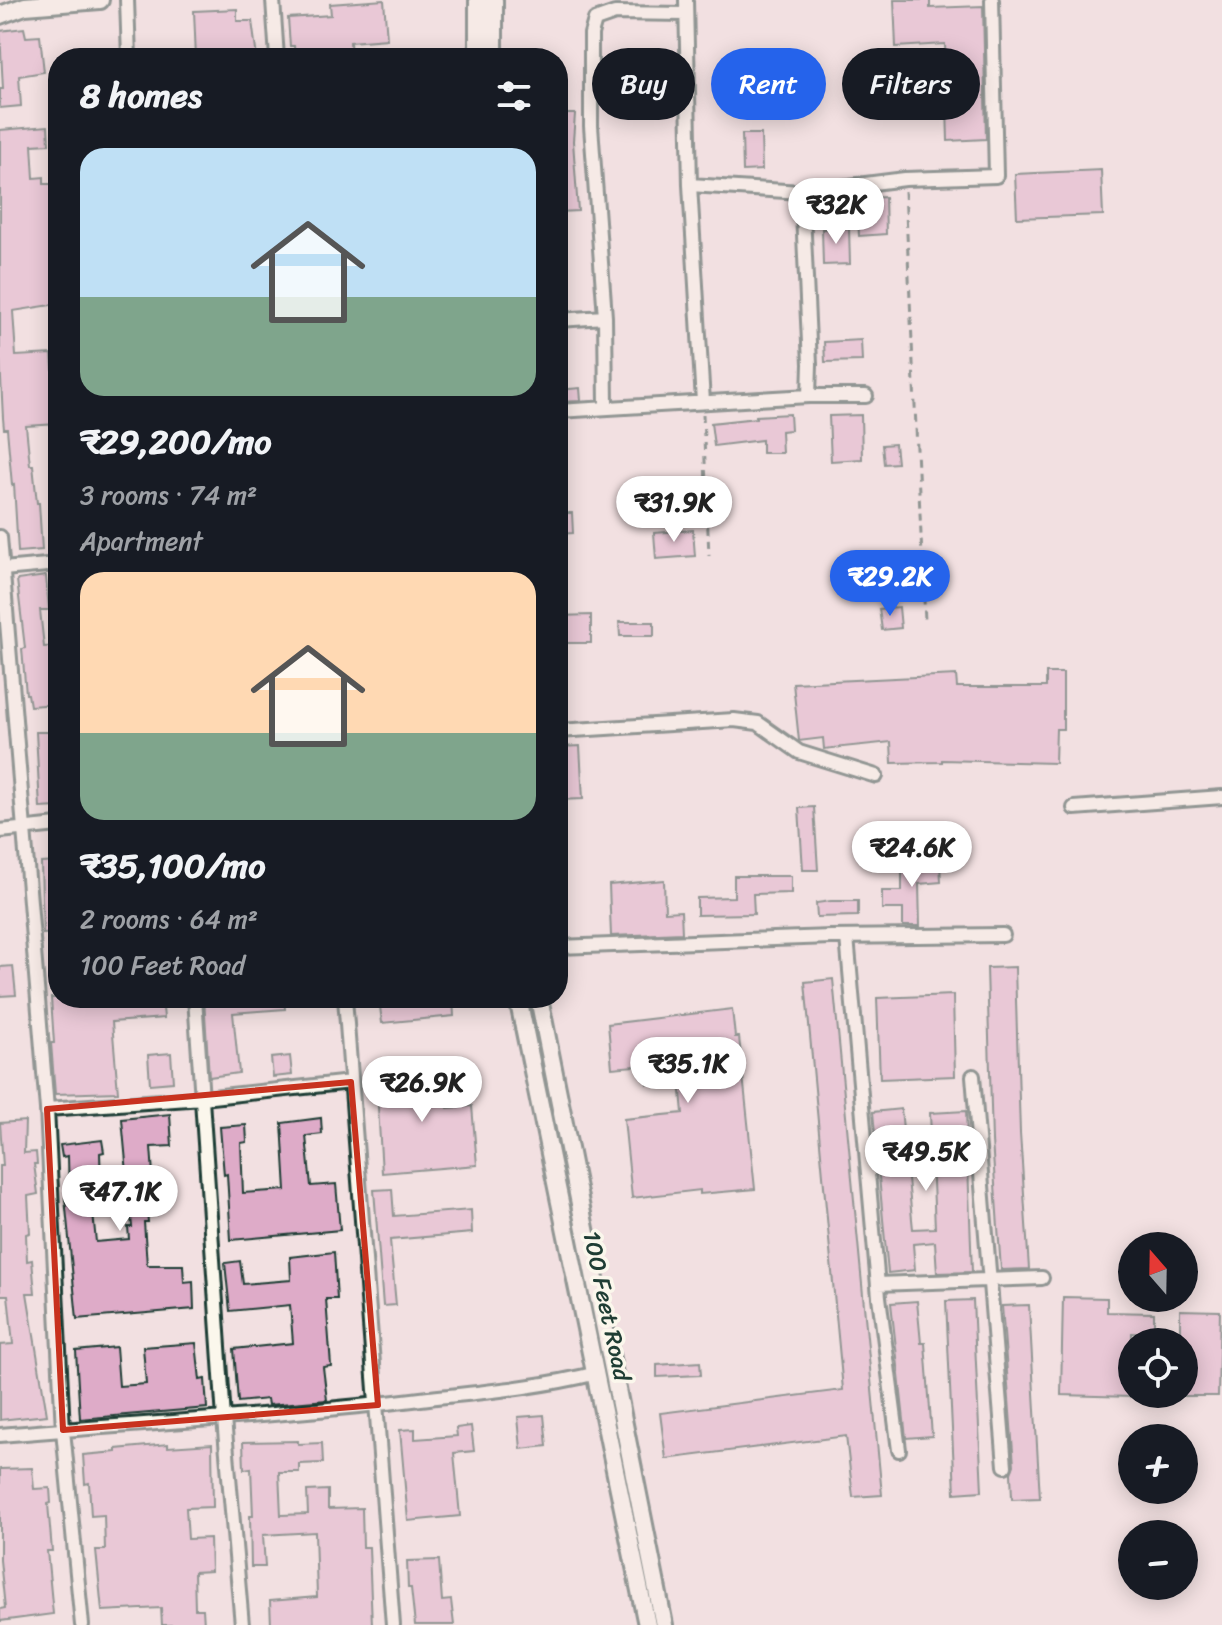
<!DOCTYPE html>
<html lang="en">
<head>
<meta charset="utf-8">
<style>
  :root { --surface:#171b24; --page:#20242c; --text:#f1f3f6; --muted:#9ea1a6; --accent:#2563eb }
  body { margin:0; font-family:Sriracha,sans-serif; background:var(--page); color:var(--text); height:100vh; display:flex; flex-direction:column; font-size:30px; white-space:nowrap }
  * { box-sizing:border-box; margin:0 }
  p { font-size:26px; color:var(--muted) }
  .icon { flex:none; width:44px; height:44px; fill:none; stroke:currentColor; stroke-width:2; stroke-linecap:round; stroke-linejoin:round }
  .map { position:relative; flex:1; overflow:hidden }
  .side { position:absolute; left:48px; top:48px; width:520px; height:960px; display:flex; flex-direction:column; background:var(--surface); border-radius:32px; box-shadow:0 4px 20px #0003 }
  .side>* { flex:none }
  .hud { position:absolute; left:592px; top:48px; width:510px; height:72px; display:flex; gap:16px }
  .needle { width:52px; rotate:340deg }
  .buttons { position:absolute; left:1118px; top:1232px; display:grid; gap:16px }
  .buttons a { display:grid; place-items:center; width:80px; height:80px; border-radius:50%; background:var(--surface); box-shadow:0 4px 20px #0003; font-size:40px }
  .price { position:absolute; translate:-50% -68px; padding:0 18px; border-radius:28px; background:#fff; color:#222; font-size:26px; line-height:52px; filter:drop-shadow(0 2px 4px #0008) }
  .price::after { content:''; position:absolute; left:50%; top:48px; width:24px; height:18px; margin-left:-12px; background:inherit; clip-path:polygon(0 0,100% 0,50% 100%) }
  .price.active { background:var(--accent); color:#fff }
  ul { padding:0; list-style:none }
  li { display:grid; align-content:center; gap:16px; height:424px; padding:0 32px }
  li span { display:grid; place-items:center; height:248px; border-radius:24px; color:#555 }
  li>.icon { margin-inline-start:auto }
  span .icon { width:144px; height:144px; fill:#fffc; stroke-width:1 }
  li b { font-size:34px }
  h2 { display:flex; justify-content:space-between; align-items:center; height:96px; padding:0 32px; font-size:34px }
  .tag { padding:0 28px; border-radius:36px; background:var(--surface); box-shadow:0 4px 20px #0003; font-size:28px; line-height:72px }
  .tag.active { background:var(--accent); color:#fff }
  .map>svg:first-child { display:block }
  .building { fill:#deabc8; stroke:#1f3d34; stroke-width:2 }
  .lines { fill:none; stroke-linecap:round; stroke-linejoin:round }
  .minor-casing { stroke:#1f3d34; stroke-width:18 }
  .tertiary-casing { stroke:#1f3d34; stroke-width:22 }
  .path { stroke:#1f3d34; stroke-width:3; stroke-dasharray:8 6; stroke-linecap:butt }
  .minor { stroke:#fbf7ec; stroke-width:12 }
  .tertiary { stroke:#fbf7ec; stroke-width:16 }
  .marked { fill:none; stroke:#c8321e; stroke-width:6; stroke-linejoin:round }
  .labels { text-anchor:middle; dominant-baseline:central; stroke-width:7; stroke-linejoin:round; paint-order:stroke }
  .street-label { font-size:24px; fill:#1f3d34; stroke:#fbf7ec }
</style>
</head>
<body>
<div class="map">
<svg width="1222" height="1625" viewBox="0 0 1222 1625">
  <rect width="100%" height="100%" fill="#f2e0e1"/>
  <filter id="ink" filterUnits="userSpaceOnUse"><feTurbulence type="fractalNoise" baseFrequency=".0125" numOctaves="2"/><feDisplacementMap in="SourceGraphic" scale="16" xChannelSelector="R" yChannelSelector="G"/><feConvolveMatrix kernelMatrix="1 2 1 2 8 2 1 2 1" color-interpolation-filters="sRGB"/></filter>
  <g filter="url(#ink)">
    <path class="building" d="M384,0L387,39L350,42L351,58H295L294,46H290L288,18L331,15L330,4Z
      M894,0H930V8L983,6L986,139L948,141L947,106L896,108L895,82L946,80V76L945,44L896,47Z
      M237,9V21H252L257,58H196L194,11Z
      M24,28L26,37L40,36L44,72L19,76L21,106L0,108V89H3L0,31Z
      M558,114H575L573,141L578,211L559,212Z
      M48,126L49,144L32,145L34,178L44,177V184H58V304L13,311L16,356L52,354L55,400H58V424L26,426L30,465H33L37,503H39L42,550L18,552L14,484L12,485L7,429H4L3,418L0,359V130Z
      M742,134H761L762,170L743,171Z
      M1101,170L1103,215L1017,218L1015,174Z
      M885,197L886,234L859,236L857,199Z
      M849,228L850,264L823,265L822,229Z
      M861,340L862,361L825,362L824,342Z
      M580,388L581,401L558,402V390Z
      M790,414L791,430L781,431L782,453H762V440L714,446L711,423L756,418V416Z
      M861,415L862,459L831,461L829,416Z
      M895,444L897,463L884,464L882,445Z
      M558,513H572L573,533L558,534Z
      M693,530L695,556L656,559L654,533Z
      M46,576L49,610H40L44,647L58,646V704L30,706L28,694H26L22,649L25,648L17,580Z
      M899,607L901,628L882,630L879,609Z
      M591,615V643H558V616Z
      M619,622H654V636H620Z
      M1046,673H1063V729H1056L1055,763L942,760V762L892,763L891,742L824,749L823,738L799,741L793,683L956,675L957,687H1046Z
      M36,732H57L58,807L40,808Z
      M580,746L583,799L558,800V776H561L559,747Z
      M814,807L818,870H803L799,808Z
      M902,859H919V863L940,862L941,882L919,884L920,926H903V909H882V891H902Z
      M58,862V933L43,934L41,863Z
      M734,876H791V893L753,894L754,914L697,915V898L734,897Z
      M664,880L665,912L681,911L682,933L611,936L609,885Z
      M831,901H858V916L817,917L816,903Z
      M13,966L16,995L0,996V967Z
      M1015,967L1020,1133L1029,1269L1001,1270L992,1141L987,968Z
      M833,979L882,1495L853,1497L846,1436L666,1459L660,1413L843,1390L805,982Z
      M953,995L955,1076L880,1079L877,998Z
      M51,998H162L164,1018L112,1022L118,1092L55,1094L51,1043H54Z
      M204,998H284L285,1009L233,1013L239,1073L209,1077Z
      M379,998H453L454,1016L382,1023Z
      M732,1009L735,1037H739L755,1189L700,1194V1190L632,1198L624,1119L683,1113L680,1081L647,1084L646,1065L612,1068L608,1024Z
      M171,1053L173,1082L150,1084L148,1055Z
      M290,1056L292,1075L273,1077L271,1058Z
      M447,1070L448,1108L472,1106L477,1165L382,1173L376,1074Z
      M901,1109L913,1229L935,1228L930,1113L966,1111L972,1272L937,1273L935,1242L913,1244L915,1270L888,1273L873,1112Z
      M170,1114L172,1146L151,1147L153,1174L144,1175L148,1222H144L147,1265H183L184,1282L193,1281L194,1309L77,1319L65,1198L69,1197L68,1156L62,1157L60,1145L102,1140L104,1152L100,1153L101,1183L90,1184L96,1242L129,1239L128,1227H132L122,1119Z
      M321,1118L322,1134L306,1136L311,1186L336,1184L340,1230L231,1240L227,1174L224,1175L220,1127L246,1125L247,1142L241,1143L243,1193L286,1190L282,1123Z
      M25,1121L24,1153L36,1152L37,1164H34L38,1194L28,1196L30,1233L26,1234L27,1261L32,1260L35,1293H27L47,1415L0,1420V1345L13,1344L8,1295H0V1166H3L0,1123Z
      M392,1189L394,1216L471,1210L472,1233L390,1240L396,1305L383,1306L374,1190Z
      M334,1252L337,1299H326L331,1366L323,1367L327,1400L268,1405L267,1399L238,1402L234,1349L293,1343L290,1305L230,1311L225,1263L240,1261L243,1284L291,1280L290,1257Z
      M1063,1297L1107,1298V1312L1154,1313V1334L1132,1333V1397L1061,1395Z
      M973,1300L982,1491L955,1493L946,1301Z
      M917,1301L921,1343H925L932,1436L906,1438L891,1303Z
      M1029,1305L1040,1498L1012,1499L1011,1473L1014,1465L1002,1306Z
      M1180,1310L1220,1311L1218,1396H1184V1334H1180Z
      M196,1343L200,1380L205,1379L207,1408L80,1419L76,1351L116,1347L119,1386L146,1384L143,1347Z
      M700,1362L701,1375L657,1377V1365Z
      M544,1415L547,1446L521,1449L518,1417Z
      M471,1426L474,1451L454,1453L460,1516L408,1521L400,1430L415,1429V1439L457,1436L456,1428Z
      M298,1441V1444L322,1443L323,1463L299,1464V1472H279L281,1515L308,1514L307,1491L328,1490V1509L362,1508L363,1547H369L372,1625H271L270,1601L317,1597L315,1532L263,1535L265,1567H251L250,1516H253L251,1468L244,1469L243,1442Z
      M168,1444V1447L212,1444L213,1507L186,1508L188,1539L210,1538L211,1571L194,1572L195,1609H203L204,1625H162L161,1608L102,1611L96,1550H105L104,1515L91,1516L89,1483L85,1484L83,1455L116,1452V1449Z
      M32,1468L34,1489L50,1488L51,1503L48,1504L52,1551H47L53,1614L0,1621V1609L5,1608L0,1560V1469Z
      M439,1560L442,1601L451,1600L454,1625H415L411,1588H408L407,1561Z"/>
    <g class="lines">
      <g class="minor-casing">
        <path id="minor" d="M127,0L129,58
          M273,0L277,58
          M686,0L690,185L703,402
          M690,185L802,192L905,179L996,176L992,0
          M558,320L605,317
          M809,396H866
          M606,406L605,317L591,126V34L595,20L615,13L686,14
          M558,411L809,396L810,364L802,192
          M0,537L47,1109L63,1430L82,1625
          M3,569L58,564
          M558,731L734,720L758,723L799,752L876,776
          M1074,808L1222,797
          M0,831L58,825
          M847,937L879,1297L899,1450
          M558,947L831,937L1003,935
          M195,998L224,1419L242,1625
          M345,998L393,1625
          M973,1076L1005,1466
          M47,1109L203,1098L351,1082
          M878,1284L1042,1278
          M0,1435C143,1423 286,1416 429,1398C485,1392 542,1387 597,1373"/>
      </g>
      <g class="tertiary-casing">
        <path id="tertiary" d="M494,0V58
          M0,15L25,6L100,0
          M478,58V0
          M518,998L647,1625
          M539,998L664,1625"/>
      </g>
      <path class="path" d="M905,191L925,621
        M703,414L709,556"/>
      <use href="#minor" class="minor"/>
      <use href="#tertiary" class="tertiary"/>
    </g>
  </g>
  <path d="M0 0H1222V1625H0ZM351,1082L378,1405L63,1430L47,1109Z" fill="#f2e0e1" fill-opacity=".55" fill-rule="evenodd"/>
  <path class="marked" d="M351,1082L378,1405L63,1430L47,1109Z"/>
  <g class="labels">
    <g class="street-label">
      <text transform="translate(607 1306) rotate(78)">100 Feet Road</text>
    </g>
  </g>
</svg>
<div class="buttons">
<a><svg class="needle" viewBox="-14 -14 28 28"><path d="M0-13l5 13h-10z" fill="#e53935"/><path d="M0 13l5-13h-10z" fill="#9ea1a6"/></svg></a>
<a><svg class="icon" aria-label="locate" viewBox="0 0 24 24"><circle cx="12" cy="12" r="6"/><path d="M12 2v4M12 18v4M2 12h4M18 12h4"/></svg></a>
<a>+</a>
<a>−</a>
</div>
<b class="price" style="left:836px;top:246px">₹32K</b>
<b class="price" style="left:674px;top:544px">₹31.9K</b>
<b class="price active" style="left:890px;top:618px">₹29.2K</b>
<b class="price" style="left:912px;top:889px">₹24.6K</b>
<b class="price" style="left:688px;top:1105px">₹35.1K</b>
<b class="price" style="left:422px;top:1124px">₹26.9K</b>
<b class="price" style="left:926px;top:1193px">₹49.5K</b>
<b class="price" style="left:120px;top:1233px">₹47.1K</b>
<div class="hud">
<a class="tag">Buy</a>
<a class="tag active">Rent</a>
<a class="tag">Filters</a>
</div>
<section class="side">
<h2>8 homes<svg class="icon" aria-label="filters" viewBox="0 0 24 24"><path d="M4 7h16M4 17h16"/><circle cx="9" cy="7" r="2"/><circle cx="15" cy="17" r="2"/></svg></h2>
<ul>
<li><span style="background:linear-gradient(#bfe0f5 60%,#7fa58c 0)"><svg class="icon" aria-label="home" viewBox="0 0 24 24"><path d="M3 11l9-7 9 7M6 9v11h12V9"/></svg></span><div><b>₹29,200/mo</b><p>3 rooms · 74 m²</p><p>Apartment</p></div></li>
<li><span style="background:linear-gradient(#ffd9b3 65%,#7fa58c 0)"><svg class="icon" aria-label="home" viewBox="0 0 24 24"><path d="M3 11l9-7 9 7M6 9v11h12V9"/></svg></span><div><b>₹35,100/mo</b><p>2 rooms · 64 m²</p><p>100 Feet Road</p></div></li>
</ul>
</section>
</div>
</body>
</html>
